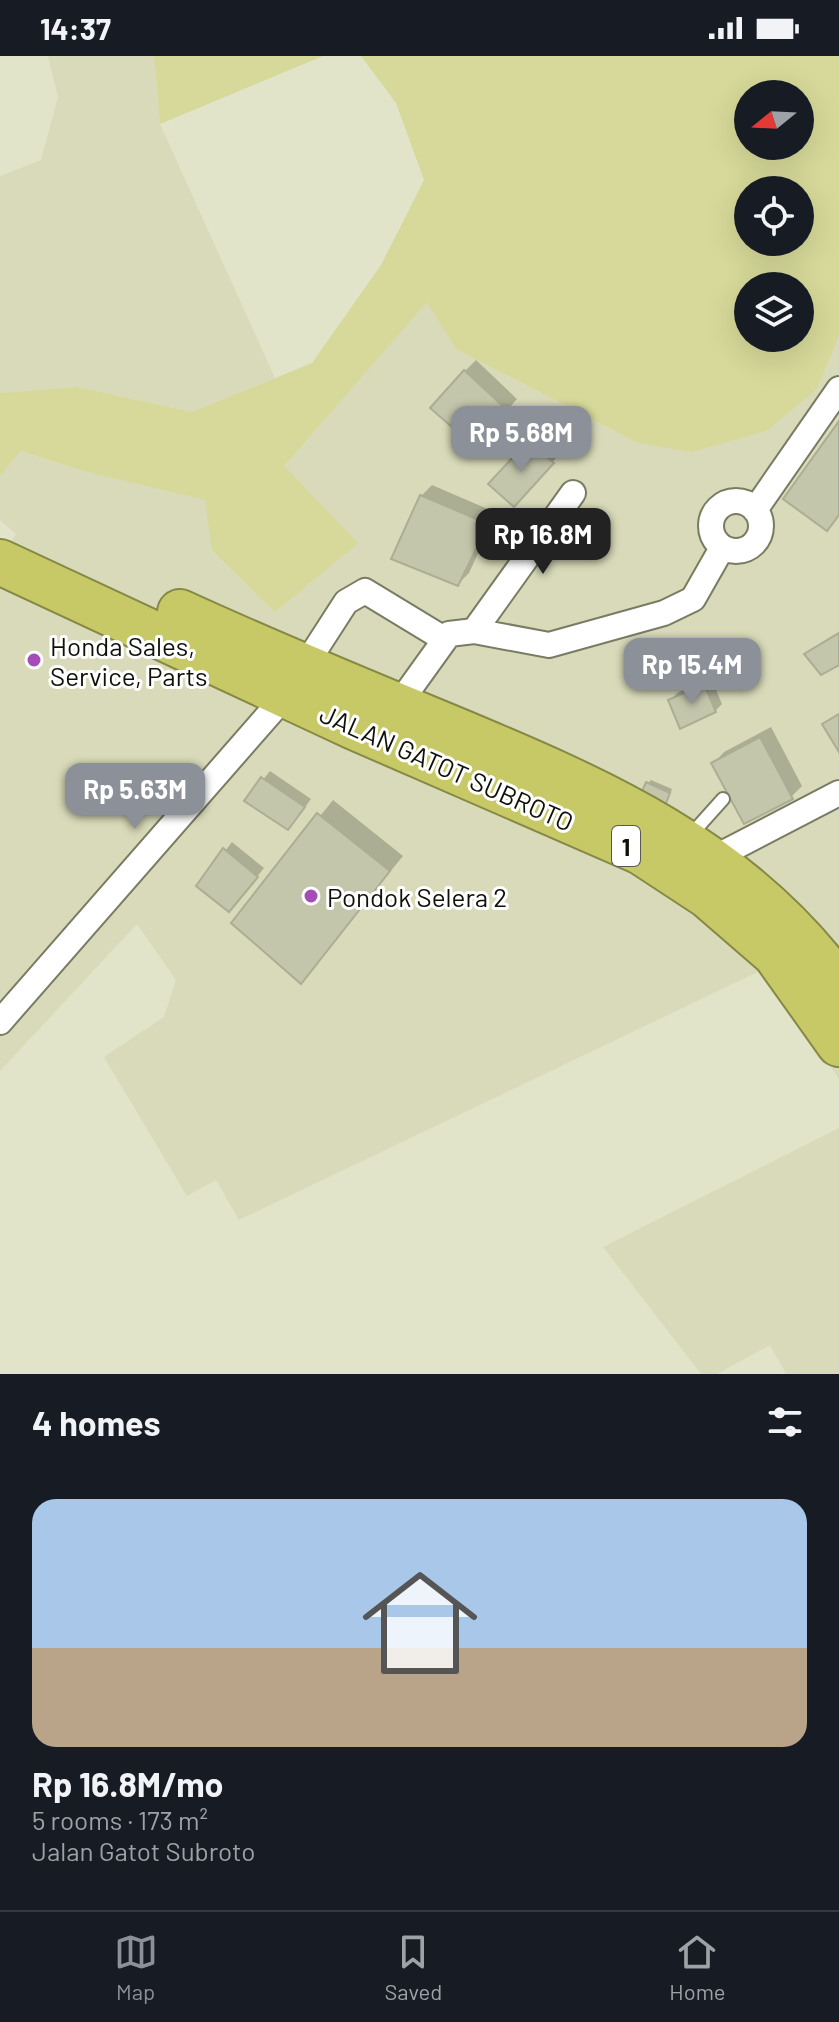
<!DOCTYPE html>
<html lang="en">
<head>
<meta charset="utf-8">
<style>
  :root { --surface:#171b24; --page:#242831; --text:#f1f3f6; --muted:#9ea1a6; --line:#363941; --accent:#8c9099 }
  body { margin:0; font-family:Barlow,sans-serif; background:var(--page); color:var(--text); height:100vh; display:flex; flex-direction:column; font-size:30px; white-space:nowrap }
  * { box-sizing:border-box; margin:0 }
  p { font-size:26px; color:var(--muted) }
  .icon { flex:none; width:44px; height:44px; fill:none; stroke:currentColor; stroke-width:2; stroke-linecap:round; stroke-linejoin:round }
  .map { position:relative; height:1318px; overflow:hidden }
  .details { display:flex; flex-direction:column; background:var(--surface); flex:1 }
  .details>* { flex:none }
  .needle { width:52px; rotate:252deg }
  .controls { position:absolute; left:734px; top:24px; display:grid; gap:16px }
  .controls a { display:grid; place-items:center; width:80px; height:80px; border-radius:50%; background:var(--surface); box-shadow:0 8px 32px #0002; font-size:40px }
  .price { position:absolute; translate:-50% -68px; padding:0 18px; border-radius:16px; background:var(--accent); color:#fff; font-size:26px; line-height:52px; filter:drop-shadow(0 2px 4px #0008) }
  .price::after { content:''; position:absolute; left:50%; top:48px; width:24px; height:18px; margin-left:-12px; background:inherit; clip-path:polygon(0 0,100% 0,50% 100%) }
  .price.on { background:#222; color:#fff }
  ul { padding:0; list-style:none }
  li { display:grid; align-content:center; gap:16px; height:424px; padding:0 32px }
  li span { display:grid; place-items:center; height:248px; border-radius:24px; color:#555 }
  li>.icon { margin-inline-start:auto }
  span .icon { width:144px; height:144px; fill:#fffc; stroke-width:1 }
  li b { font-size:34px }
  h2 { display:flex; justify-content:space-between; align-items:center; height:96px; padding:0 32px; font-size:34px }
  .status { display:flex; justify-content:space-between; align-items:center; height:56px; padding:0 40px; background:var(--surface); direction:ltr }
  .status svg { height:22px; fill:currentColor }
  .menu { display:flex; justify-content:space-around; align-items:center; height:112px; border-top:2px solid var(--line); background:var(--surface); font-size:22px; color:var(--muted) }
  .menu a { display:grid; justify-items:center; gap:4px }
  .menu .on { color:var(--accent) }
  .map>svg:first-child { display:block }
  .built { fill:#d8dab9 }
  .green { fill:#d6d999; fill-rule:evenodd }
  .shadow { fill:#0003 }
  .building { fill:#c4c6ac; stroke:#abad94; stroke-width:2 }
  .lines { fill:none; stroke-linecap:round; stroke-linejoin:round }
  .lane-casing { stroke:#797b63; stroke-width:16 }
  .street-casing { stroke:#797b63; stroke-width:28 }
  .highway-casing { stroke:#868845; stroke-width:48 }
  .lane { stroke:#fff; stroke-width:12 }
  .street { stroke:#fff; stroke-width:24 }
  .highway { stroke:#c6c966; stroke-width:44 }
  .poi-dot { fill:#a54cb8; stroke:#fff; stroke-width:3 }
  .labels { text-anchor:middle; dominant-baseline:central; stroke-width:6; stroke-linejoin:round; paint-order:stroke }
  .shield { fill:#fff; stroke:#575851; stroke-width:2 }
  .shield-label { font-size:24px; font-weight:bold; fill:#0f1007 }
  .poi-label { font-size:26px; fill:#0f1007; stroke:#fff; text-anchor:start }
  .street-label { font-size:26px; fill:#0f1007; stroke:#fff }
</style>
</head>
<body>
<div class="status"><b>14:37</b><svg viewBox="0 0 49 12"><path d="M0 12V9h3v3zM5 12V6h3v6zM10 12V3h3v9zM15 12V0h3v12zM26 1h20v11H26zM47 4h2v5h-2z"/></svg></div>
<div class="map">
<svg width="839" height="1318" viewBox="0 0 839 1318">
  <rect width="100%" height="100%" fill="#e2e4ca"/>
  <path class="built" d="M48,0H154L160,68L275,322L192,356L77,331L0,337V120L41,104L58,41Z
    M427,245L456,293L638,387L817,333L839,280V1023L764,913L239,1164L216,1124L187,1140L104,1001L164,961L176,924L137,868L0,1015V504L16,478L0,464V420L19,395L87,416L206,444L212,496L276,556L284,410Z
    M839,1072V1318H786L770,1289L717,1318H701L603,1191Z"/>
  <path class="green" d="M154,0H323L160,68Z
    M361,0H839V280L817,333L766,375L692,396L638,387L456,293L427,246L284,410L358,487L275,556L212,495L205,444L87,416L20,395L0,420V337L77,331L192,356L312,307L381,209L424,124L396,47ZM748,38H800V90H748ZM748,134H800V186H748ZM748,230H800V282H748Z"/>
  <path class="shadow" d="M476,304L517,343L486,378L465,315Z
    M537,379L559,399L514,448L491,428Z
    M432,429L497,457L469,517L458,528L421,440Z
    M839,576V607L807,598L814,591Z
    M711,622L722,648L715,655L670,645L677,637Z
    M771,671L802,730L791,741L714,707L724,696Z
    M270,715L311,743L295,765L246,745Z
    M651,724L672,733L664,754L648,727Z
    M333,744L403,800L301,925L234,867Z
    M232,786L264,812L236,847L199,829Z"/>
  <path class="building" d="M464,314L508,355L475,391L430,352Z
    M839,365V459L827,475L783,443Z
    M528,385L554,407L514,451L488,428Z
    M420,439L488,468L458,530L391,503Z
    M839,577V609L821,619L804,598Z
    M704,628L716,656L680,673L668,644Z
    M839,658V696L822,668Z
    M760,681L793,743L744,768L711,707Z
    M261,721L305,751L288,774L244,745Z
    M646,726L670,737L661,760L636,749Z
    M317,757L390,815L301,928L231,867Z
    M223,792L258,821L229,856L196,830Z"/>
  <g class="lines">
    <g class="lane-casing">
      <path id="lane" d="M688,782L723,743"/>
    </g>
    <g class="street-casing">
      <path id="street" d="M711 470a25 25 0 1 1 50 0a25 25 0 1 1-50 0Z
        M755,454L839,333
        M474,575L573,437
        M398,649L449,578L474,575L549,589L664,557L693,543L722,492
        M714,802L839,737
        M0,966L286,639L346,546L365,535L444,583"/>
    </g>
    <g class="highway-casing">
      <path id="highway" d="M0,506L354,671L641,796L708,840L775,898L839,988
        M180,556C269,597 359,634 449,671C598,733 741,794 839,929"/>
    </g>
    <use href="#lane" class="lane"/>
    <use href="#street" class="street"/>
    <use href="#highway" class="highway"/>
  </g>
  <g class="poi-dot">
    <circle cx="34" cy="604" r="8"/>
    <circle cx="311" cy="840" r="8"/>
  </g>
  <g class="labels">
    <rect class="shield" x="612" y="770" width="28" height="40" rx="6"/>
    <g class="shield-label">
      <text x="626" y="790">1</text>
    </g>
    <g class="poi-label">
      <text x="50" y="589">Honda Sales,<tspan x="50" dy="30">Service, Parts</tspan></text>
      <text x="327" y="840">Pondok Selera 2</text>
    </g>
    <g class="street-label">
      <text transform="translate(447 711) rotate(24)">JALAN GATOT SUBROTO</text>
    </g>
  </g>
</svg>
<div class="controls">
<a><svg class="needle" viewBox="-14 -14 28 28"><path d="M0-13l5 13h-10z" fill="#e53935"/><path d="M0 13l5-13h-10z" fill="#9ea1a6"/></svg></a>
<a><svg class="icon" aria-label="locate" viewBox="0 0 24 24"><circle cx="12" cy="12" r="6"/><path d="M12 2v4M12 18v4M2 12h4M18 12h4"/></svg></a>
<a><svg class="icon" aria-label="layers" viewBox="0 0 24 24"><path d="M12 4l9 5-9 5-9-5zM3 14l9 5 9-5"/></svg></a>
</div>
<b class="price" style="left:521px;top:418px">Rp 5.68M</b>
<b class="price on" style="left:543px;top:520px">Rp 16.8M</b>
<b class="price" style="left:692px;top:650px">Rp 15.4M</b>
<b class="price" style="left:135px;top:775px">Rp 5.63M</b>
</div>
<section class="details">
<h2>4 homes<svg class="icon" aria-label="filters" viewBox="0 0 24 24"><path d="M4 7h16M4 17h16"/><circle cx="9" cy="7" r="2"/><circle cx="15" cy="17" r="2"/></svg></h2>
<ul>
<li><span style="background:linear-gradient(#a9c7e8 60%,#b9a48a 0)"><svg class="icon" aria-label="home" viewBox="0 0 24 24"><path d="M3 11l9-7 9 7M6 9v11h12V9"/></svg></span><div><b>Rp 16.8M/mo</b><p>5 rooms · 173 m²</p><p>Jalan Gatot Subroto</p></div></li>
</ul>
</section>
<nav class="menu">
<a class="on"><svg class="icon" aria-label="map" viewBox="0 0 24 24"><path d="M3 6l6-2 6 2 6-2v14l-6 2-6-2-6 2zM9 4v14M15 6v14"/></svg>Map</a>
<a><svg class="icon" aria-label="saved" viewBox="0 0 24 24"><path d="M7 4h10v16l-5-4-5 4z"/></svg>Saved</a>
<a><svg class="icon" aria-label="home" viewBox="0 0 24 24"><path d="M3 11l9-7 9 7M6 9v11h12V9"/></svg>Home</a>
</nav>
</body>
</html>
